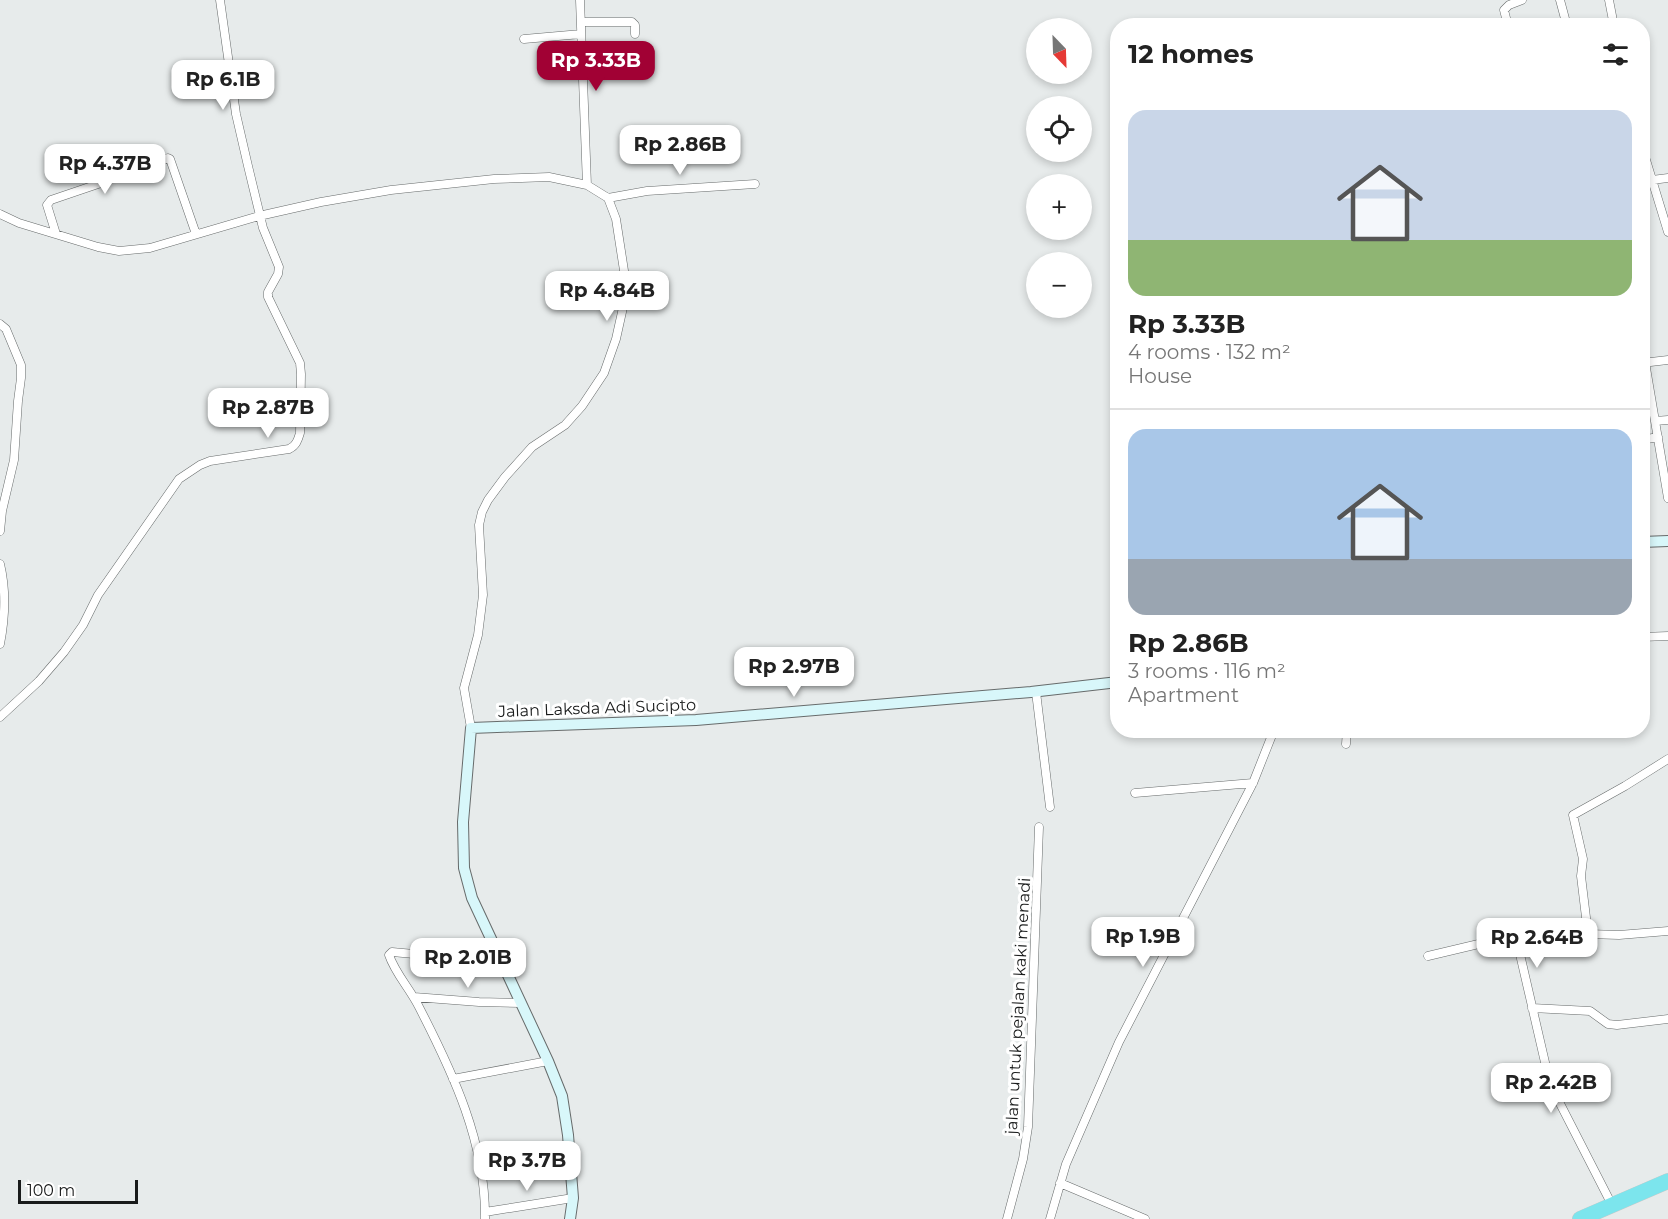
<!DOCTYPE html>
<html lang="en">
<head>
<meta charset="utf-8">
<style>
  :root { --surface:#fff; --page:#f6f6f6; --text:#222; --muted:#767676; --line:#e0e0e0; --accent:#a10134 }
  body { margin:0; font-family:Montserrat,sans-serif; background:var(--page); color:var(--text); height:100vh; display:flex; flex-direction:column; font-size:22px; white-space:nowrap }
  * { box-sizing:border-box; margin:0 }
  p { font-size:20px; color:var(--muted) }
  .icon { flex:none; width:33px; height:33px; fill:none; stroke:currentColor; stroke-width:2; stroke-linecap:round; stroke-linejoin:round }
  .map { position:relative; flex:1; overflow:hidden }
  .drawer { position:absolute; left:1110px; top:18px; width:540px; height:720px; display:flex; flex-direction:column; background:var(--surface); border-radius:24px; box-shadow:0 3px 9px #0003 }
  .drawer>* { flex:none }
  .needle { width:39px; rotate:157deg }
  .buttons { position:absolute; left:1026px; top:18px; display:grid; gap:12px }
  .buttons a { display:grid; place-items:center; width:66px; height:66px; border-radius:50%; background:var(--surface); box-shadow:0 3px 9px #0003; font-size:30px }
  .scale { position:absolute; left:18px; bottom:15px; width:120px; box-sizing:border-box; padding-left:6px; border:3px solid #191b1b; border-top:0; font-size:16px; line-height:21px; white-space:nowrap; color:#191b1b; -webkit-text-stroke:4px #fff; paint-order:stroke }
  .price { position:absolute; translate:-50% -51px; padding:0 14px; border-radius:12px; background:#fff; color:#222; font-size:20px; line-height:39px; filter:drop-shadow(0 2px 3px #0008) }
  .price::after { content:''; position:absolute; left:50%; top:36px; width:18px; height:14px; margin-left:-9px; background:inherit; clip-path:polygon(0 0,100% 0,50% 100%) }
  .price.active { background:var(--accent); color:#fff }
  ul { padding:0; list-style:none }
  li { display:grid; align-content:center; gap:12px; height:318px; padding:0 18px }
  li+li { border-top:2px solid var(--line) }
  li span { display:grid; place-items:center; height:186px; border-radius:18px; color:#555 }
  li>.icon { margin-inline-start:auto }
  span .icon { width:108px; height:108px; fill:#fffc; stroke-width:1 }
  li b { font-size:26px }
  h2 { display:flex; justify-content:space-between; align-items:center; height:72px; padding:0 18px; font-size:26px }
  .map>svg:first-child { display:block }
  .lines { fill:none; stroke-linecap:round; stroke-linejoin:round }
  .street-casing { stroke:#676b6b; stroke-width:9 }
  .secondary-casing { stroke:#676b6b; stroke-width:12 }
  .highway-casing { stroke:#c8c8c8; stroke-width:16 }
  .street { stroke:#fff; stroke-width:8 }
  .secondary { stroke:#d8f7fa; stroke-width:10 }
  .highway { stroke:#7ce5ed; stroke-width:15 }
  .labels { text-anchor:middle; dominant-baseline:central; stroke-width:6; stroke-linejoin:round; paint-order:stroke }
  .street-label { font-size:16px; fill:#191b1b; stroke:#fff }
</style>
</head>
<body>
<div class="map">
<svg width="1668" height="1219" viewBox="0 0 1668 1219">
  <rect width="100%" height="100%" fill="#e7ebeb"/>
  <g class="lines">
    <g class="street-casing">
      <path id="street" d="M580,0L587,185
        M1560,0L1567,26
        M1609,0L1614,26
        M581,22H632L635,25V34
        M1508,26L1504,10L1509,5L1522,0
        M524,39L581,34
        M1642,147L1668,232
        M1652,180L1668,178
        M608,198L647,191L755,184
        M0,214L19,223L98,247L119,251L150,248L259,216L321,202L391,190L494,179L549,177L587,185L608,198L616,219L625,277L624,303L616,339L604,373L582,406L565,425L532,447L505,477L488,500L482,512L479,525L483,595L478,635L464,688L471,728
        M56,234L47,205L51,200L101,183L112,176L139,171L168,158L170,159L196,234
        M0,324L6,329L21,365V378L18,401L14,460L2,511L0,531
        M1645,362L1668,498
        M1642,363L1668,360
        M1655,421L1668,420
        M1642,440L1658,437
        M0,564C6,589 5,618 0,644
        M1642,637L1668,636
        M1036,692L1050,807
        M0,717L39,681L64,652L83,625L98,595L179,479L200,465L210,461L289,449C296,446 298,440 300,433L301,374L300,363L268,297V292L278,274L279,267L263,228L248,166L236,114L220,0
        M1346,744L1347,730
        M1135,793L1253,783
        M1588,934L1581,876L1583,859L1573,815L1625,786L1668,759
        M1516,937L1550,1084L1612,1205
        M1428,956L1508,937L1544,939L1588,934L1619,935L1668,931
        M414,997L479,1002L521,1003
        M1532,1008L1590,1011L1608,1024L1617,1025L1668,1019
        M453,1079L548,1061
        M1060,1183L1145,1219
        M485,1212L573,1198
        M485,1219C486,1143 453,1073 419,1007C410,989 395,973 389,955L392,952L502,962
        M1007,1219L1023,1159L1028,1127L1039,827
        M1050,1219L1066,1164L1119,1042L1253,783L1274,730"/>
    </g>
    <g class="secondary-casing">
      <path id="secondary" d="M1642,542L1668,541
        M570,1219L573,1198L568,1135L562,1096L548,1061L472,898L464,868L463,822L471,728L696,720L1031,692L1118,682"/>
    </g>
    <g class="highway-casing">
      <path id="highway" d="M1580,1219L1668,1181"/>
    </g>
    <use href="#street" class="street"/>
    <use href="#secondary" class="secondary"/>
    <use href="#highway" class="highway"/>
  </g>
  <g class="labels">
    <g class="street-label">
      <text transform="translate(597 708) rotate(-2)">Jalan Laksda Adi Sucipto</text>
      <text transform="translate(1018 1006) rotate(-87)">jalan untuk pejalan kaki menadi</text>
    </g>
  </g>
</svg>
<div class="buttons">
<a><svg class="needle" viewBox="-14 -14 28 28"><path d="M0-13l5 13h-10z" fill="#e53935"/><path d="M0 13l5-13h-10z" fill="#767676"/></svg></a>
<a><svg class="icon" aria-label="locate" viewBox="0 0 24 24"><circle cx="12" cy="12" r="6"/><path d="M12 2v4M12 18v4M2 12h4M18 12h4"/></svg></a>
<a>+</a>
<a>−</a>
</div>
<div class="scale">100 m</div>
<b class="price active" style="left:596px;top:92px">Rp 3.33B</b>
<b class="price" style="left:223px;top:111px">Rp 6.1B</b>
<b class="price" style="left:680px;top:176px">Rp 2.86B</b>
<b class="price" style="left:105px;top:195px">Rp 4.37B</b>
<b class="price" style="left:607px;top:322px">Rp 4.84B</b>
<b class="price" style="left:268px;top:439px">Rp 2.87B</b>
<b class="price" style="left:794px;top:698px">Rp 2.97B</b>
<b class="price" style="left:1143px;top:968px">Rp 1.9B</b>
<b class="price" style="left:1537px;top:969px">Rp 2.64B</b>
<b class="price" style="left:468px;top:989px">Rp 2.01B</b>
<b class="price" style="left:1551px;top:1114px">Rp 2.42B</b>
<b class="price" style="left:527px;top:1192px">Rp 3.7B</b>
<section class="drawer">
<h2>12 homes<svg class="icon" aria-label="filters" viewBox="0 0 24 24"><path d="M4 7h16M4 17h16"/><circle cx="9" cy="7" r="2"/><circle cx="15" cy="17" r="2"/></svg></h2>
<ul>
<li><span style="background:linear-gradient(#c9d6e8 70%,#8fb573 0)"><svg class="icon" aria-label="home" viewBox="0 0 24 24"><path d="M3 11l9-7 9 7M6 9v11h12V9"/></svg></span><div><b>Rp 3.33B</b><p>4 rooms · 132 m²</p><p>House</p></div></li>
<li><span style="background:linear-gradient(#a9c7e8 70%,#9aa5b1 0)"><svg class="icon" aria-label="home" viewBox="0 0 24 24"><path d="M3 11l9-7 9 7M6 9v11h12V9"/></svg></span><div><b>Rp 2.86B</b><p>3 rooms · 116 m²</p><p>Apartment</p></div></li>
</ul>
</section>
</div>
</body>
</html>
